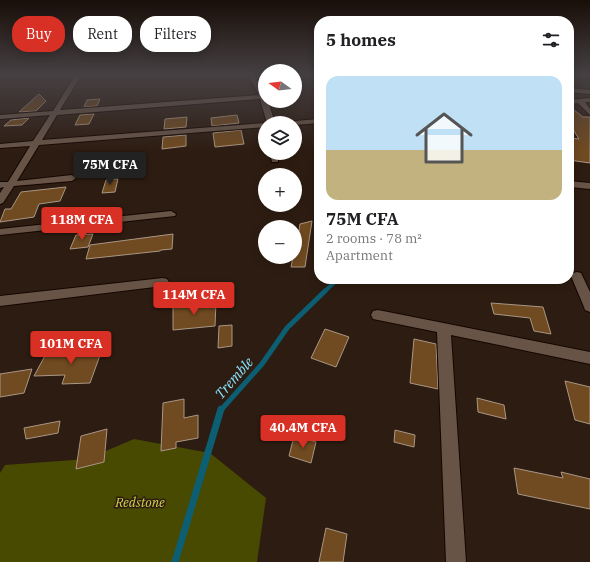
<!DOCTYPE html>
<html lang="en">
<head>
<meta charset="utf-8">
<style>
  :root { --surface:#fff; --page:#f6f6f6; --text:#202124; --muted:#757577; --line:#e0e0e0; --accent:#d93025 }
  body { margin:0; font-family:"IBM Plex Serif",serif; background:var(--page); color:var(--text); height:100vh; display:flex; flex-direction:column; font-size:15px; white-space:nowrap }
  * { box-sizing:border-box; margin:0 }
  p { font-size:13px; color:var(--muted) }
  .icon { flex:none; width:22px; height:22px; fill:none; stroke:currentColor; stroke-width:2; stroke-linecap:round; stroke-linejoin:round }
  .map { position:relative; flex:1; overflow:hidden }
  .sheet { position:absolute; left:314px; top:16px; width:260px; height:268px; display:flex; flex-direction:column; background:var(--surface); border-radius:16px; box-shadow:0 2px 10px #0003 }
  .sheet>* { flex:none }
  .top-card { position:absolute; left:12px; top:16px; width:242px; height:36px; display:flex; gap:8px }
  .needle { width:26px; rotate:285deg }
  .tools { position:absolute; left:258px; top:64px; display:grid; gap:8px }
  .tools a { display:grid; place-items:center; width:44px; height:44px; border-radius:50%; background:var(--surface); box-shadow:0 2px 10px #0003; font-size:20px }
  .price { position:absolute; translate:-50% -34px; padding:0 9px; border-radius:4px; background:var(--accent); color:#fff; font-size:13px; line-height:26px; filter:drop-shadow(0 1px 2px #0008) }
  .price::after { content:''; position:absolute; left:50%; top:24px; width:12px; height:9px; margin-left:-6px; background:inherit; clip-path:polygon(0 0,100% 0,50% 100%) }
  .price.selected { background:#222; color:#fff }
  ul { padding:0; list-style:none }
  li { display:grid; align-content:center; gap:8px; height:212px; padding:0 12px }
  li+li { border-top:1px solid var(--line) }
  li span { display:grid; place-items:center; height:124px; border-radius:12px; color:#555 }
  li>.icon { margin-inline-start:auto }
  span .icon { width:72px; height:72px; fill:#fffc; stroke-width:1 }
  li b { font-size:17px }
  h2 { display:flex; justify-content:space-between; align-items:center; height:48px; padding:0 12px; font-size:17px }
  .pill { padding:0 14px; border-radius:16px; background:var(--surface); box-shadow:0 2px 10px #0003; font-size:14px; line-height:36px }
  .pill.selected { background:var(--accent); color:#fff }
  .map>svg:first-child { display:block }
  .green { fill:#484a02 }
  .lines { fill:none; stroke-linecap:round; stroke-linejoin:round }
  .stream-far2 { stroke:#0c5e72; stroke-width:4 }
  .stream-far1 { stroke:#0c5e72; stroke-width:5 }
  .stream { stroke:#0c5e72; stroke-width:7 }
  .building { fill:#704a20; stroke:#a99785 }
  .minor-casing { stroke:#150601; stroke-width:2 }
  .minor { fill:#675447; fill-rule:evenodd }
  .labels { text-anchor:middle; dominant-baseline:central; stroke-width:3; stroke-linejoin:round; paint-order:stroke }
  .near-park-label { font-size:13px; font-style:italic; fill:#d3d74a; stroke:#2d1c11 }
  .near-water-label { font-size:14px; font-style:italic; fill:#88e3ff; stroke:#2d1c11 }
</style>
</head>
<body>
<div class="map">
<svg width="590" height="562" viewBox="0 0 590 562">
  <rect width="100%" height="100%" fill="#2d1c11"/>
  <path class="green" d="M134,439L210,453L266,498L257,562H0V473L5,465L87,459Z"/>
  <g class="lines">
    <path class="stream-far2" d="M324,292L338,279"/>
    <path class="stream-far1" d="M221,410L262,364L287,328L325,291"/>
    <path class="stream" d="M175,562L221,409"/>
  </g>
  <path class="building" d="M39,94L46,101L36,111L19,112Z
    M100,99L97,106L84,107L87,100Z
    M569,106L583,117H590V163L569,160V138L579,139L569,123Z
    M94,114L89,124L75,125L80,115Z
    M237,115L239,123L212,126L211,118Z
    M187,117L186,127L164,129L165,119Z
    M29,118L22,125L4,126L11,120Z
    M241,130L244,144L215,147L213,133Z
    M186,135V146L162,149L163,137Z
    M118,179L115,192L102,193L106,180Z
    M66,187L60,201L39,204L34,217L0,222L5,209H11L21,192Z
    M312,221L305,267H291L293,257H295L300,224Z
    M93,234L88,247L70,249L76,235Z
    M173,234L172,249L161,250L160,251L86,259L90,245Z
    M216,302L215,326L173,330V307Z
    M491,303L543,307L551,334L534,331L530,318L494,314Z
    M232,325V346L218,348L219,326Z
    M325,329L349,337L336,367L311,358Z
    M414,339L436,344L438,389L410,383Z
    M103,347L90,383L62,384L65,375L34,376L47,352H75L76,348Z
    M32,369L24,393L0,397V374Z
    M565,381L590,387V424L575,420Z
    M477,398L504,405L506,419L478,412Z
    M184,399V418L198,415V438L176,442V448L161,451L163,403Z
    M60,421L58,433L26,439L24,428Z
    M107,429L104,462L76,469L81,436Z
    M395,430L415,435L414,447L394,442Z
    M294,436L316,442L311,463L289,456Z
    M514,468L563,478L561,472L590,479V509L518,494Z
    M326,528L347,534L343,562H319Z"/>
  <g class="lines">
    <g class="minor-casing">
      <path id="minor" d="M76,74H82L60,110L259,95L248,74H254L265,95V101H268L275,123H267L260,99L57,115L42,140L265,123H266L265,127L39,145L17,181L72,175L76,178L72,181L14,186L3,203L0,204V193L4,187L0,188V182H8L30,146L0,148V144L33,141L50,115L0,119V115L53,111Z
        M569,74H590V77L569,76Z
        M569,88L590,90V94L569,92Z
        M590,98V102H585L590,109V115L578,103L569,104V100Z
        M319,119V123L295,125V123H291L295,121Z
        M270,153H278V162H272Z
        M569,181L590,183V189L569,187Z
        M171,211L176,214L175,216L0,235V229Z
        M577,272L581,273L590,292V312L585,310L584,307L571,276L573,273Z
        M163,278L167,279L169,282L167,285L163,286L0,306V296Z
        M378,310L590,352V364L451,335L466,562H446L437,332L373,319L371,315L373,311Z"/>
    </g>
    <use href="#minor" class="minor"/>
  </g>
  <linearGradient id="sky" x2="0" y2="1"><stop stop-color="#190f09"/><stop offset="0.49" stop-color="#464043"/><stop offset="1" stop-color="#464043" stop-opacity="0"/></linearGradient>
  <rect width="590" height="152" fill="url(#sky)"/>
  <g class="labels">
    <g class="near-park-label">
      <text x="140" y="502">Redstone</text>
    </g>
    <g class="near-water-label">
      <text transform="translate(234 378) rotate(-49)">Tremble</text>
    </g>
  </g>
</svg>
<div class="tools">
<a><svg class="needle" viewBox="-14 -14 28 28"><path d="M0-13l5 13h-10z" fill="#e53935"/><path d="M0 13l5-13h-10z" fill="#757577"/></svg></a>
<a><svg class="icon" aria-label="layers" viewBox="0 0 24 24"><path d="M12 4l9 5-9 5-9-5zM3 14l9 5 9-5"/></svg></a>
<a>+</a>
<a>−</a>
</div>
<b class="price selected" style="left:110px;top:186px">75M CFA</b>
<b class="price" style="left:82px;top:241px">118M CFA</b>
<b class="price" style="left:194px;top:316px">114M CFA</b>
<b class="price" style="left:71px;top:365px">101M CFA</b>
<b class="price" style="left:303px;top:449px">40.4M CFA</b>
<div class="top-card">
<a class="pill selected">Buy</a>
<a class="pill">Rent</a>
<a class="pill">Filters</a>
</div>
<section class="sheet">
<h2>5 homes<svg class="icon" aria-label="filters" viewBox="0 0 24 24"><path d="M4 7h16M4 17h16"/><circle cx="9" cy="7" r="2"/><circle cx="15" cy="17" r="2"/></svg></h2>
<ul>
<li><span style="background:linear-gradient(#bfe0f5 60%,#c2b280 0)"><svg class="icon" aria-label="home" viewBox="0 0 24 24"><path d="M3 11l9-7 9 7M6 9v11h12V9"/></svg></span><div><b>75M CFA</b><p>2 rooms · 78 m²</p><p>Apartment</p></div></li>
</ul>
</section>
</div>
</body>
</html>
